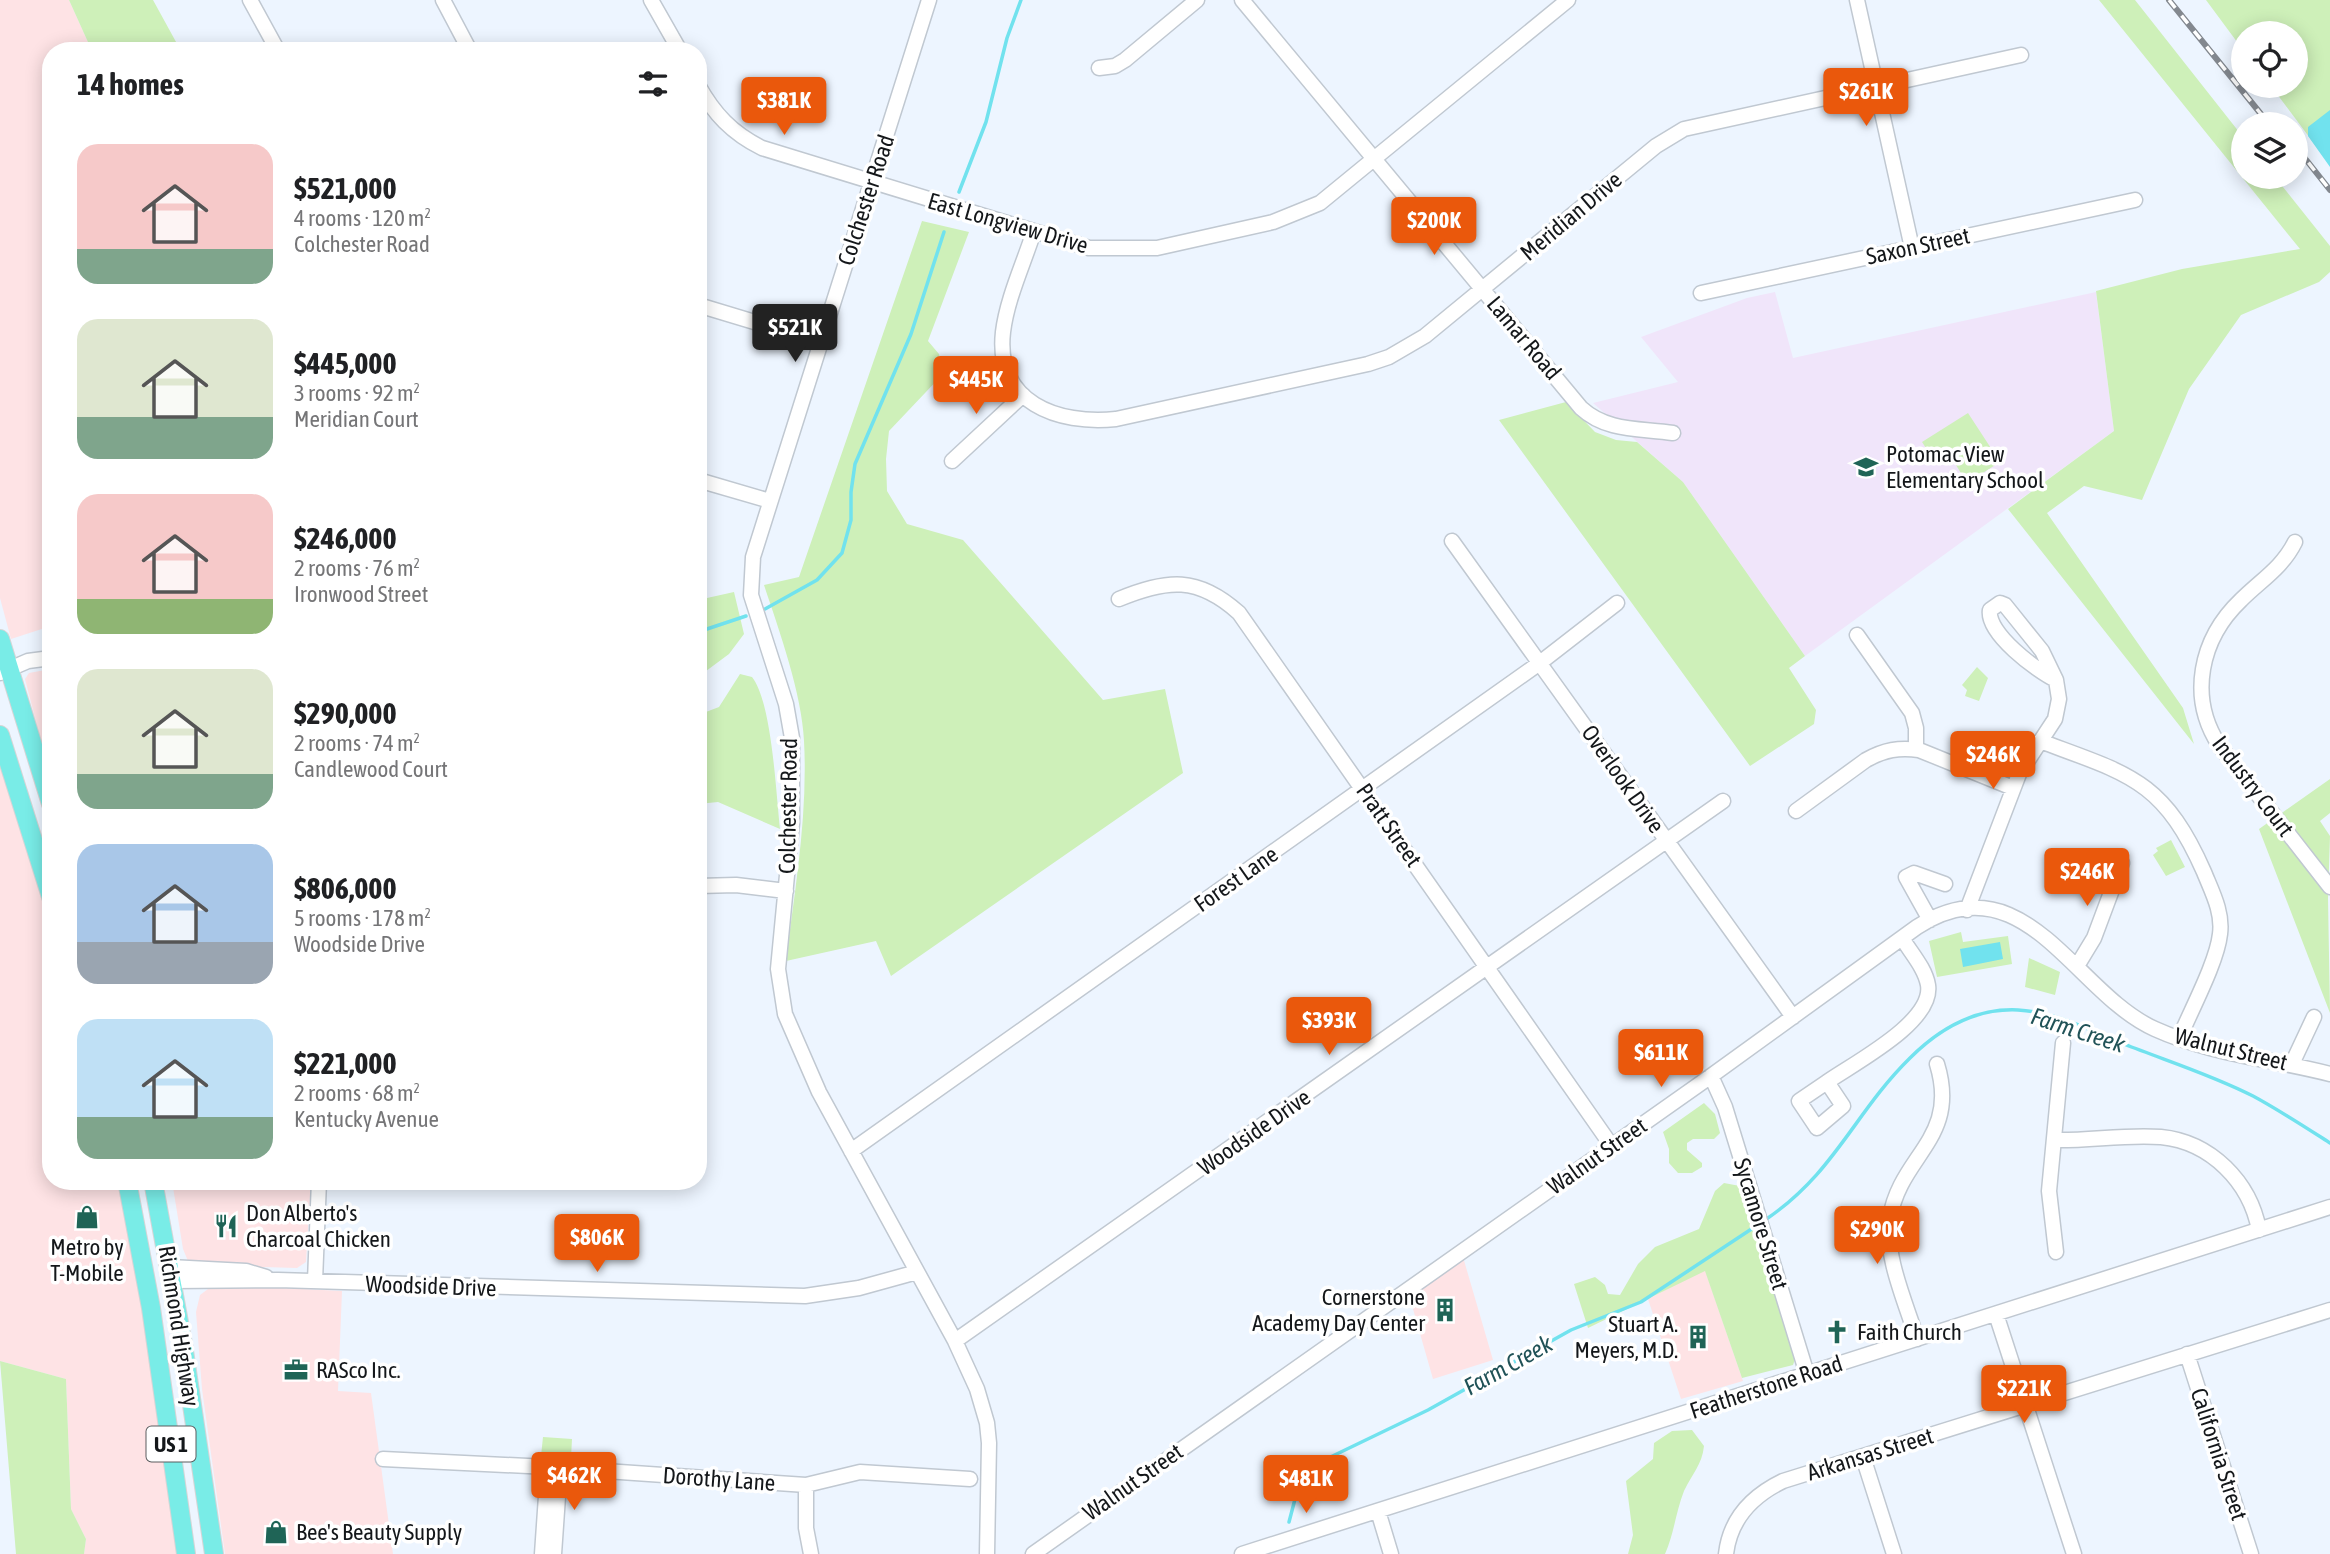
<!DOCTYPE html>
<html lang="en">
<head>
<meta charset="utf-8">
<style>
  :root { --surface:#fff; --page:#f2f2f2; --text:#202124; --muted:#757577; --accent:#ea580c }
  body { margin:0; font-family:"Asap Condensed",sans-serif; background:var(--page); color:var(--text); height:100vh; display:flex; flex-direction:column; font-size:26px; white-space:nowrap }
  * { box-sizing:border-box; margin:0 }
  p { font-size:23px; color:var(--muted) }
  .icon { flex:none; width:38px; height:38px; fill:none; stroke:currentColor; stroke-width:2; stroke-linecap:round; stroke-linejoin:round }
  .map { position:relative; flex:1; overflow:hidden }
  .side { position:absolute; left:42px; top:42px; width:665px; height:1148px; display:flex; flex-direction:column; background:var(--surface); border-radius:28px; box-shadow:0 4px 18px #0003 }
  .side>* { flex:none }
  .buttons { position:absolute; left:2231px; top:21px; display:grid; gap:14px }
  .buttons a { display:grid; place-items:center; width:77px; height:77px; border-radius:50%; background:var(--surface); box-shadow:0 4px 18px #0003; font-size:35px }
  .price { position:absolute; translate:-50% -60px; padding:0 16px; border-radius:7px; background:var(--accent); color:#fff; font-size:23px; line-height:46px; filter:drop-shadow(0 2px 4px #0008) }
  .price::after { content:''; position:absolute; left:50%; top:42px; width:21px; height:16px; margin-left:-10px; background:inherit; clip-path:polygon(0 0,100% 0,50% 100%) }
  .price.selected { background:#222; color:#fff }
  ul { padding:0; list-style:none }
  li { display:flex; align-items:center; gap:21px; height:175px; padding:0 35px }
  li span { display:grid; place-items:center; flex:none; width:196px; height:140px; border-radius:21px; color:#555 }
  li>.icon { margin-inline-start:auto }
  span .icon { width:84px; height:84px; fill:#fffc; stroke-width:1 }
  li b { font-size:30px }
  h2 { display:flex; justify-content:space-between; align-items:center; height:84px; padding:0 35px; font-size:30px }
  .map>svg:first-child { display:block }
  .commercial { fill:#fee3e5 }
  .education { fill:#f0e5fa }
  .green { fill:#cef0b9 }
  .water { fill:#71e2ee }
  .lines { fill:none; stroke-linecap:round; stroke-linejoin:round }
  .stream { stroke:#71e2ee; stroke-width:3.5 }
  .minor-casing { stroke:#c0c8d1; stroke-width:17 }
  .major-casing { stroke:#d5d5d6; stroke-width:20 }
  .minor { stroke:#fff; stroke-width:14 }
  .major { stroke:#79ece7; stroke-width:18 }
  .rail-casing { stroke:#83888f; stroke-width:6 }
  .rail { stroke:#fff; stroke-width:3.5; stroke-dasharray:10; stroke-linecap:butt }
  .labels { text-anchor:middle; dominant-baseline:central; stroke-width:7; stroke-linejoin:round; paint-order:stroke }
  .shield { fill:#fff; stroke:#5a5d5f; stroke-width:2 }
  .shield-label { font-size:21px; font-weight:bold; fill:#14171a }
  .street-label { font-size:23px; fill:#14171a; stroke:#fff }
  .poi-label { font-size:23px; fill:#14171a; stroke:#fff; text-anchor:start }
  .water-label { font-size:24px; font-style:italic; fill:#205257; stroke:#fff }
</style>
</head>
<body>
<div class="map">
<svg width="2330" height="1554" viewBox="0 0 2330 1554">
  <rect width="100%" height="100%" fill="#edf5ff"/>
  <path class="commercial" d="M0,0H69L92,51H51V626L11,639L0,598Z
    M51,669V779L25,679L29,673Z
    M0,762L51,923V1181H127L178,1554H84L86,1539L71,1509L66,1379L0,1361Z
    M172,1181H311L306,1262L297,1268L200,1265L188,1261L183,1249Z
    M1463,1257L1493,1360L1433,1379L1409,1295Z
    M1705,1270L1743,1381L1681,1399L1648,1299Z
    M222,1285L342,1291L338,1391L371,1393L393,1554H225L202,1389L196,1312L200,1295L212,1286Z"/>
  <path class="education" d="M1775,292L1793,358L2096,292L2114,431L1805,656L1683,482L1593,403L1678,382L1641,337L1747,298Z"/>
  <path class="green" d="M69,0H153L181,51H92Z
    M2099,0H2135L2243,137L2244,177H2275L2330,246V272L2319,282L2241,315L2189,389L2142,500L2084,486L2047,513L2183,708L2194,744L2008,509L2114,431L2096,291L2182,269L2300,249Z
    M2206,0H2330V165L2271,86H2296V33H2244L2243,50Z
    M922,221L969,232L928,341L939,354L943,374L889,431L886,459L887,491L907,524L963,540L1103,700L1165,689L1183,773L891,976L876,941L786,961C795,888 808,815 804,741C802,694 779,630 764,585L799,577Z
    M1566,402L1595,432L1616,440L1637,442L1683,482L1805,656L1789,668L1816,710L1814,724L1750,766L1499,420Z
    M1968,413L2000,462L1967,483L1951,457L1937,465L1922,442Z
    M734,592L744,634L729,654L698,677V600Z
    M1977,667L1988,678L1979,701L1965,696L1967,690L1962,685Z
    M740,674L752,677C772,702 776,794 780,829L718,802L698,804V715L719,707Z
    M2330,779V813L2320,821L2330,836L2328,898L2330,1013L2259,829Z
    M2171,840L2185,867L2166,876L2153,855L2158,851L2156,848Z
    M1961,932L1963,942L2008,936L2012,964L1937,977L1929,941Z
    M2029,958L2060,972L2055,995L2025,987Z
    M1704,1103L1715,1114L1720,1133L1714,1139H1693L1687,1143V1150L1702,1163V1167L1692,1173H1678L1669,1163V1149L1663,1132Z
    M1724,1183L1740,1186L1790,1340L1795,1359L1793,1365L1742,1378L1705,1271L1588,1328L1574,1284L1595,1277L1605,1285L1608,1294L1620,1295L1638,1264L1655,1247L1699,1229L1715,1191Z
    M0,1361L66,1379L71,1509L86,1539L84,1554H16Z
    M1692,1430L1704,1446C1702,1465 1692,1474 1684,1491C1676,1511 1674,1534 1665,1554H1628L1633,1535L1626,1481L1653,1459L1654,1443L1672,1431Z
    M543,1437L572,1439L571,1458L541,1456Z"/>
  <path class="water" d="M2330,110V167L2308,136V127Z
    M2000,942L2003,959L1963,967L1960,949Z"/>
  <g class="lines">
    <path class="stream" d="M959,192L986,122L1007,38L1021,0
      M765,609L817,580L842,553L851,520V492L855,464L911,334L944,232
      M698,632L746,616
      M1765,1220C1835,1173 1854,1113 1910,1058C1939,1029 1976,1008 2018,1010C2055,1012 2090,1030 2124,1044C2167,1061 2212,1075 2253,1096C2279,1110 2305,1127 2330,1143
      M1289,1522L1300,1480L1316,1464L1428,1410L1571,1330L1641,1302L1753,1228"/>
    <g class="minor-casing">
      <path id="minor" d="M250,0L278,51
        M443,0L470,51
        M651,0L680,51
        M929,0L753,557L751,595L786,704L792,738V823L778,969L785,1014L819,1092L955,1341L977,1389L987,1423L989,1443L987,1554
        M1242,0L1581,408C1607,432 1640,428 1673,433
        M1857,0L1912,248
        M1099,68L1115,66L1125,60L1197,0
        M698,85C714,114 732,133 762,148L1089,248H1157L1273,222L1320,203L1568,0
        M1033,234C1023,265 1007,299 1003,332C995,403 1058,425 1116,419L1368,364L1389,357L1425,336L1656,146L1684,129L2021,55
        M1701,293L2135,200
        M698,305L821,342
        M952,461L1023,395
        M698,480L770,501
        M1452,541L1793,1017
        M2295,542C2282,568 2261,580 2241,600C2200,639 2188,697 2219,745L2330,887
        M1119,599C1167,579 1198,576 1239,613L1611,1145
        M2000,603L2005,605L2042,651L2056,680C2037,671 1986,633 1990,610Z
        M1857,635L1912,713L1916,728V749
        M0,673L28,661L51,658
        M2040,741C2128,774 2163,779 2204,872C2212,892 2223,912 2220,934C2217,962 2191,1010 2179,1039
        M1796,811L1866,760C1884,750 1899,747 1919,750L2013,788
        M698,886L736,885L786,891
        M1967,910L2019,774L2055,719L2059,699L2056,680
        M1930,920L1906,877L1914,873L1945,884
        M2077,966L2094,938L2122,863
        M2292,1064L2314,1017
        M1711,1076L1725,1107L1807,1374
        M1827,1082C1854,1063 1934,1022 1928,985C1925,968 1911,953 1902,938
        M1827,1082L1843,1106L1817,1128L1799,1101Z
        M2054,1140C2089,1141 2126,1134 2161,1137C2211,1142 2250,1182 2259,1230
        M851,1151L1541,662L1617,603
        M2056,1252L2049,1191L2063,1043
        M170,1267L246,1271L266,1277
        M173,1281L278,1280L805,1296L859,1288L917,1272
        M315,1281L319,1181
        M1996,1314L2074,1554
        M1917,1339C1906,1303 1884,1256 1890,1218C1900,1155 1960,1139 1937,1064
        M955,1341L1723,801
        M2187,1354L2251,1554
        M1863,1457L1894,1554
        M383,1459L548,1467L806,1485L860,1472L970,1479
        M806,1485V1528L811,1554
        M1378,1511L1391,1554
        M542,1554L548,1467
        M554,1554L560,1468
        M1033,1554L1711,1076L1917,927C2025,858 2074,993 2155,1029C2210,1054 2272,1059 2330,1074
        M1242,1554L2330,1207
        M1726,1554C1730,1519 1752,1496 1783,1481L2330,1310"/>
    </g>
    <g class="major-casing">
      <path id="major" d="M0,639L51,804
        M0,735L51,897
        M127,1181L151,1308L186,1554
        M153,1181L183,1344L214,1554"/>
    </g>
    <use href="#minor" class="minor"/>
    <use href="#major" class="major"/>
    <g class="rail-casing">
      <path id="rail" d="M2169,0L2269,124
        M2296,147L2330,190"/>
    </g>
    <use href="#rail" class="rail"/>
  </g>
  <defs>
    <g id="school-bare" transform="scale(1.89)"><path d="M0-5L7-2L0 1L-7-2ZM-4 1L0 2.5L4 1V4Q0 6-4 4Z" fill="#1f6456" stroke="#fff" stroke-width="2.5" paint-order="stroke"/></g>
    <g id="shop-bare" transform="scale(1.89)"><path d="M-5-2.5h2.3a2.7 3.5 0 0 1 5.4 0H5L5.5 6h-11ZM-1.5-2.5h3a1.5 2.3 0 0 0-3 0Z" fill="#1f6456" stroke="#fff" stroke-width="2.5" paint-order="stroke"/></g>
    <g id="restaurant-bare" transform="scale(1.89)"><path d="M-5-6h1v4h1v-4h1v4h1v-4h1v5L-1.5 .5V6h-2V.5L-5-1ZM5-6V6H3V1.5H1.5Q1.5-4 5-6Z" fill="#1f6456" stroke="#fff" stroke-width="2.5" paint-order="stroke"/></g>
    <g id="building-bare" transform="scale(1.89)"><path d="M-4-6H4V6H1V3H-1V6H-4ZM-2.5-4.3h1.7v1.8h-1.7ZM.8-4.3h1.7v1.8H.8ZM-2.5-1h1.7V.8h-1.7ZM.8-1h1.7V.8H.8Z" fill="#1f6456" stroke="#fff" stroke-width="2.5" paint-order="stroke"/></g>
    <g id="church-bare" transform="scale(1.89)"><path d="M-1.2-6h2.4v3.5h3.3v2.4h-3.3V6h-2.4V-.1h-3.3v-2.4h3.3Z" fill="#1f6456" stroke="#fff" stroke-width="2.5" paint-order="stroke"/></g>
    <g id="office-bare" transform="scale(1.89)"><path d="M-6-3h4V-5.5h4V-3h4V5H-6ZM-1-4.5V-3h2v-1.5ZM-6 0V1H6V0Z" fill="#1f6456" stroke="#fff" stroke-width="2.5" paint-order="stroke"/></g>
  </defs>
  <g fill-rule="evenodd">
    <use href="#school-bare" x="1866" y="467"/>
    <use href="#shop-bare" x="87" y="1217"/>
    <use href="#restaurant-bare" x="226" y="1226"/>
    <use href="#building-bare" x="1445" y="1310"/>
    <use href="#church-bare" x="1837" y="1332"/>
    <use href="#building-bare" x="1698" y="1337"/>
    <use href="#office-bare" x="296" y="1370"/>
    <use href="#shop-bare" x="276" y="1532"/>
  </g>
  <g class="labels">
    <rect class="shield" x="146.5" y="1426.5" width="49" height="35" rx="5"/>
    <g class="shield-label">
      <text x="171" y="1444">US 1</text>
    </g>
    <g class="street-label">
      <text transform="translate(866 200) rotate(-72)">Colchester Road</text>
      <text transform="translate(1571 216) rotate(-40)">Meridian Drive</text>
      <text transform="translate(1008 223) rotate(16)">East Longview Drive</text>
      <text transform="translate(1918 246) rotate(-12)">Saxon Street</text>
      <text transform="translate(1524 338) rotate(50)">Lamar Road</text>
      <text transform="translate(1623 779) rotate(55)">Overlook Drive</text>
      <text transform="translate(2253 786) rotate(53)">Industry Court</text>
      <text transform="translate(788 806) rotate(-89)">Colchester Road</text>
      <text transform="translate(1389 825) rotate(55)">Pratt Street</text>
      <text transform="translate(1236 879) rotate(-35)">Forest Lane</text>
      <text transform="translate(2231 1049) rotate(14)">Walnut Street</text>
      <text transform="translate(1254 1132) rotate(-35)">Woodside Drive</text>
      <text transform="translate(1597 1156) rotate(-35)">Walnut Street</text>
      <text transform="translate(1761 1224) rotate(73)">Sycamore Street</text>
      <text transform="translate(431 1286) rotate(2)">Woodside Drive</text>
      <text transform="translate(179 1326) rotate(81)">Richmond Highway</text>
      <text transform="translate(1766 1387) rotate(-18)">Featherstone Road</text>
      <text transform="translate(1870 1454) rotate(-17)">Arkansas Street</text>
      <text transform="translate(2219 1454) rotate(72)">California Street</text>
      <text transform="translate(719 1479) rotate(4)">Dorothy Lane</text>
      <text transform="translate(1133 1482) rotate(-35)">Walnut Street</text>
    </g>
    <g class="poi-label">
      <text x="1886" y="454">Potomac View<tspan x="1886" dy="26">Elementary School</tspan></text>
      <text x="246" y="1213">Don Alberto's<tspan x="246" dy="26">Charcoal Chicken</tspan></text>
      <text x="87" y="1247" text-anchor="middle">Metro by<tspan x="87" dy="26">T-Mobile</tspan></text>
      <text x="1425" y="1297" text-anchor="end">Cornerstone<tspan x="1425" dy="26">Academy Day Center</tspan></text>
      <text x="1678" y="1324" text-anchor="end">Stuart A.<tspan x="1678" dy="26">Meyers, M.D.</tspan></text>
      <text x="1857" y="1332">Faith Church</text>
      <text x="316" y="1370">RASco Inc.</text>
      <text x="296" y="1532">Bee's Beauty Supply</text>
    </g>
    <g class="water-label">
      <text transform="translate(2078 1030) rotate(18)">Farm Creek</text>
      <text transform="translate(1508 1365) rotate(-29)">Farm Creek</text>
    </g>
  </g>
</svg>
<div class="buttons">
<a><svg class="icon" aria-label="locate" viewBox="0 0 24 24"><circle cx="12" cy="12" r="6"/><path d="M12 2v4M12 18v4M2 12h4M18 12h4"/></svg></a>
<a><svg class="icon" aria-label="layers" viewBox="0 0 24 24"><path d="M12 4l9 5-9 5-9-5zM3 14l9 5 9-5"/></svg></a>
</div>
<b class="price" style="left:1866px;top:128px">$261K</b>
<b class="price" style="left:784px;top:137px">$381K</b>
<b class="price" style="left:1434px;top:257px">$200K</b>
<b class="price selected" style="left:795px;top:364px">$521K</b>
<b class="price" style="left:976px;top:416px">$445K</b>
<b class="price" style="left:1993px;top:791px">$246K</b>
<b class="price" style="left:2087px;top:908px">$246K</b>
<b class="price" style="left:1329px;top:1057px">$393K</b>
<b class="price" style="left:1661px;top:1089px">$611K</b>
<b class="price" style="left:1877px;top:1266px">$290K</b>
<b class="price" style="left:597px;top:1274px">$806K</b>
<b class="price" style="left:2024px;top:1425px">$221K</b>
<b class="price" style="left:574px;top:1512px">$462K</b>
<b class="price" style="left:1306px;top:1515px">$481K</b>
<section class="side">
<h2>14 homes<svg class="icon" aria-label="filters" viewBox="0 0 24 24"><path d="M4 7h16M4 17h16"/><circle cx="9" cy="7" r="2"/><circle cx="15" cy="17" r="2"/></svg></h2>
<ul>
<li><span style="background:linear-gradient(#f6c9c9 75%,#7fa58c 0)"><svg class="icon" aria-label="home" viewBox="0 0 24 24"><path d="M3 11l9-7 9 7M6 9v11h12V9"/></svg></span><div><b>$521,000</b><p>4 rooms · 120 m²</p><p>Colchester Road</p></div></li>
<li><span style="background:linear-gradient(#dfe7d0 70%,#7fa58c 0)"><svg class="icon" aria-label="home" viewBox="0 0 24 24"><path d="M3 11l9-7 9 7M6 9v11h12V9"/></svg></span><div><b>$445,000</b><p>3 rooms · 92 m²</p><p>Meridian Court</p></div></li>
<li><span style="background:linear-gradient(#f6c9c9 75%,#8fb573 0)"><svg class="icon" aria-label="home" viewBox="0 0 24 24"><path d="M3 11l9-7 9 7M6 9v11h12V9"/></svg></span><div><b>$246,000</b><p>2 rooms · 76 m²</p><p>Ironwood Street</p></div></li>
<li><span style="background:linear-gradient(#dfe7d0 75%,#7fa58c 0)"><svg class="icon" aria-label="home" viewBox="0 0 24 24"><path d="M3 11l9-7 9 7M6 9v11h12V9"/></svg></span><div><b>$290,000</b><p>2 rooms · 74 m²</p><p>Candlewood Court</p></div></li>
<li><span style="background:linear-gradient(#a9c7e8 70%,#9aa5b1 0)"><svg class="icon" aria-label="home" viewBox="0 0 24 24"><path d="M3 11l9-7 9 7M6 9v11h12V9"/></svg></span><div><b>$806,000</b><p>5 rooms · 178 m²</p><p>Woodside Drive</p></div></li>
<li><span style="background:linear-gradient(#bfe0f5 70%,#7fa58c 0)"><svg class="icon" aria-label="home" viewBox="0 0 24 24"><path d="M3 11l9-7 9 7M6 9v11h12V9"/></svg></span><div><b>$221,000</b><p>2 rooms · 68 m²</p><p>Kentucky Avenue</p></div></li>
</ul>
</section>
</div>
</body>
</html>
